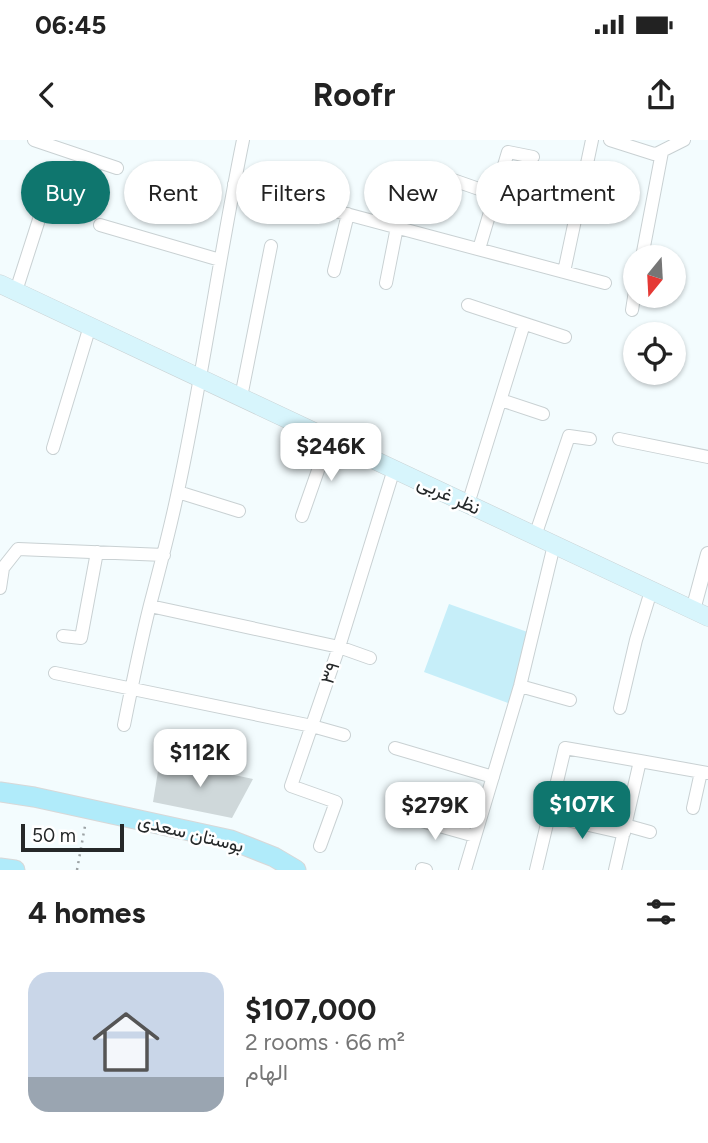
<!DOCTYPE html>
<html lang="en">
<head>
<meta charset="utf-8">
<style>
  :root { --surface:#fff; --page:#f2f2f2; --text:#222; --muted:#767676; --line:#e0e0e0; --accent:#0f766e }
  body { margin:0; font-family:Figtree,Vazirmatn,sans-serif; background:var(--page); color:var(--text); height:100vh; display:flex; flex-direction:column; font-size:26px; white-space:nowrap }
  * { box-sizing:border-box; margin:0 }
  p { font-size:23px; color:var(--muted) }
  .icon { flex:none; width:38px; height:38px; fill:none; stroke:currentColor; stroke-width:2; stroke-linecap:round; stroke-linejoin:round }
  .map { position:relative; height:730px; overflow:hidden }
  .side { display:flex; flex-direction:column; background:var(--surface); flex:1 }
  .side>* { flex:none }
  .banner { position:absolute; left:21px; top:21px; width:667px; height:63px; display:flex; gap:14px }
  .needle { width:46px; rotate:198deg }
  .buttons { position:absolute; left:623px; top:105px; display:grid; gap:14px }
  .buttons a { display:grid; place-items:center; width:63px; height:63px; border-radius:50%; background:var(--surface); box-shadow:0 2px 5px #0004; font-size:35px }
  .scale { position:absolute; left:21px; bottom:18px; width:103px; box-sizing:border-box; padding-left:7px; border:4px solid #252829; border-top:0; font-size:19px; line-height:24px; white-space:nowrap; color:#252829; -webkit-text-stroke:5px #fff; paint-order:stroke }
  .price { position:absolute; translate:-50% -60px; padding:0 16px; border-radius:14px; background:#fff; color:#222; font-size:23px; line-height:46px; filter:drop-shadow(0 2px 4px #0008) }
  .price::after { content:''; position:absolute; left:50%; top:42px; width:21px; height:16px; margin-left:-10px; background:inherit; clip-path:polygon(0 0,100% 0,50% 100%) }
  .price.current { background:var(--accent); color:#fff }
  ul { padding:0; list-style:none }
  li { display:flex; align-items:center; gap:21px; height:175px; padding:0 28px }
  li+li { border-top:2px solid var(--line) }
  li span { display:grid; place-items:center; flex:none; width:196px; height:140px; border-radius:21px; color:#555 }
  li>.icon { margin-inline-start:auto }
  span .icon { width:84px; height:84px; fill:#fffc; stroke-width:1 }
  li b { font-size:30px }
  h2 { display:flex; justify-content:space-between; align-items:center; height:84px; padding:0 28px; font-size:30px }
  .chip { padding:0 24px; border-radius:32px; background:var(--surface); box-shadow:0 2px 5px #0004; font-size:24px; line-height:63px }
  .chip.current { background:var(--accent); color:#fff }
  .status { display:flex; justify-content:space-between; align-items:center; height:49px; padding:0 35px; background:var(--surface); direction:ltr }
  .status svg { height:19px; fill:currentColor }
  header { display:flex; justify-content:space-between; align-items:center; height:91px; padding:0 28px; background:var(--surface); font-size:32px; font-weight:700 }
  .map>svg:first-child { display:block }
  .green { fill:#c6eef9 }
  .building { fill:#cfd8da }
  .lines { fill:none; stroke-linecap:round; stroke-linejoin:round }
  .minor-casing { stroke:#c9d1d3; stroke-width:14 }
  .tertiary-casing { stroke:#c9d1d3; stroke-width:16 }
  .secondary-casing { stroke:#c9d1d3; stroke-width:19 }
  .primary-casing { stroke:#d8d8d8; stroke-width:21 }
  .path { stroke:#9ca2a4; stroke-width:2.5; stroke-dasharray:2 5; stroke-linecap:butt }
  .minor { stroke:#fff; stroke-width:12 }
  .tertiary { stroke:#fff; stroke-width:14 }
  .secondary { stroke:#d7f5fc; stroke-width:18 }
  .primary { stroke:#b0ebfa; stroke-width:19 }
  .labels { text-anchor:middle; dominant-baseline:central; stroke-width:5; stroke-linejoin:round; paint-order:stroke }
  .street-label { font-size:19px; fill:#252829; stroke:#fff }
</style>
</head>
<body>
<div class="status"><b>06:45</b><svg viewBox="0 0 49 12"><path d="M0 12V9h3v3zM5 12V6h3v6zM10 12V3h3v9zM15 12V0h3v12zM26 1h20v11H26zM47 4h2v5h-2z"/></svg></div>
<header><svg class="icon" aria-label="back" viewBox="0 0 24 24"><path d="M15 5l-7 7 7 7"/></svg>Roofr<svg class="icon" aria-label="share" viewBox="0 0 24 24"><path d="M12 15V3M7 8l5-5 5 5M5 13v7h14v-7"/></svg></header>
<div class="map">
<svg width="708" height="730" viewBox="0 0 708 730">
  <rect width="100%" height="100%" fill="#f3fcfe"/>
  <path class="green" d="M449,464L533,494L508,563L424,532Z"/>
  <path class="building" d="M160,619L253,639L232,678L153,662Z"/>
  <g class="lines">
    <g class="minor-casing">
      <path id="minor" d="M34,0L117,28
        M610,0L654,14L658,13L684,0
        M436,34L496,55
        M234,44L605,143
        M100,85L220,120
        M479,109L508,12L533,17
        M642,117L662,12
        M334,131L348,74
        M564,132L592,0
        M386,143L397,87
        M16,151L43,67
        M468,165L565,197
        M632,170L635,151
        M241,257L271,106
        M501,260L543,274
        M619,299L708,317
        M53,308L90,186
        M178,352L239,371
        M468,364L524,184
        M302,376L329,299
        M535,396L569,296L590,299
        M0,448L3,428L18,409L164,415
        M150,466L339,507L370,518
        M63,496L81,498L97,412
        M55,533L312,586L344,595
        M520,546L570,560
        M620,568L636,500L651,451
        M124,585C132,545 140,505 150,465C160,427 170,390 178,351C203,235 219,117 243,0
        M395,608L493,637
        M693,668L701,632
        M404,676L475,696
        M549,676L624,693
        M625,685L650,692
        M320,706L336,662L291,646L339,507L394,329
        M422,729L426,730
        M465,730L520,546L554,405
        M536,730L565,608L640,621
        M615,730L640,621L708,633"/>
    </g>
    <g class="tertiary-casing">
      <path id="tertiary" d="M693,470L708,414"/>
    </g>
    <g class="secondary-casing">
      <path id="secondary" d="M0,144L708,477"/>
    </g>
    <g class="primary-casing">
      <path id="primary" d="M0,652L34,657L231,700L274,717L296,730
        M0,728L15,730"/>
    </g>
    <path class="path" d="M77,730L85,686"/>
    <use href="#minor" class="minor"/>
    <use href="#tertiary" class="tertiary"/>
    <use href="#secondary" class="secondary"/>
    <use href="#primary" class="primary"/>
  </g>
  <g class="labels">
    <g class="street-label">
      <text transform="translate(449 355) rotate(25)">نظر غربی</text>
      <text transform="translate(330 533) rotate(-71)">۳۹</text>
      <text transform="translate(191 693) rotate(14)">بوستان سعدی</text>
    </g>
  </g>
</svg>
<div class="buttons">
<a><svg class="needle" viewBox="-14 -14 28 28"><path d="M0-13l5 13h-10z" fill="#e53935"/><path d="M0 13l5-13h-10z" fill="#767676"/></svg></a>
<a><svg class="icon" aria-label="locate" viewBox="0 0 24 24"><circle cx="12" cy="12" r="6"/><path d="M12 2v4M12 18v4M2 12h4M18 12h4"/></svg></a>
</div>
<div class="scale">50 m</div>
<b class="price" style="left:331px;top:343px">$246K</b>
<b class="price" style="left:200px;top:649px">$112K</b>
<b class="price current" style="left:582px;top:701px">$107K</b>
<b class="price" style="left:435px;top:702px">$279K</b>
<div class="banner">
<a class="chip current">Buy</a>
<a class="chip">Rent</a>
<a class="chip">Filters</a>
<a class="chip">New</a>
<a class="chip">Apartment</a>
</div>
</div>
<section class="side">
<h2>4 homes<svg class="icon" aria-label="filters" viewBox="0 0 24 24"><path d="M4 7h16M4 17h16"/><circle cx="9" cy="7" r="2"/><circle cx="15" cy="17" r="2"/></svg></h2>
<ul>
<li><span style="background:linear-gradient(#c9d6e8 75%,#9aa5b1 0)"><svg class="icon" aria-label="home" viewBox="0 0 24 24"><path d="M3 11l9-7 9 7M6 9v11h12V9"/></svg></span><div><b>$107,000</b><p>2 rooms · 66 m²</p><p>الهام</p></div></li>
</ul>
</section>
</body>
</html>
